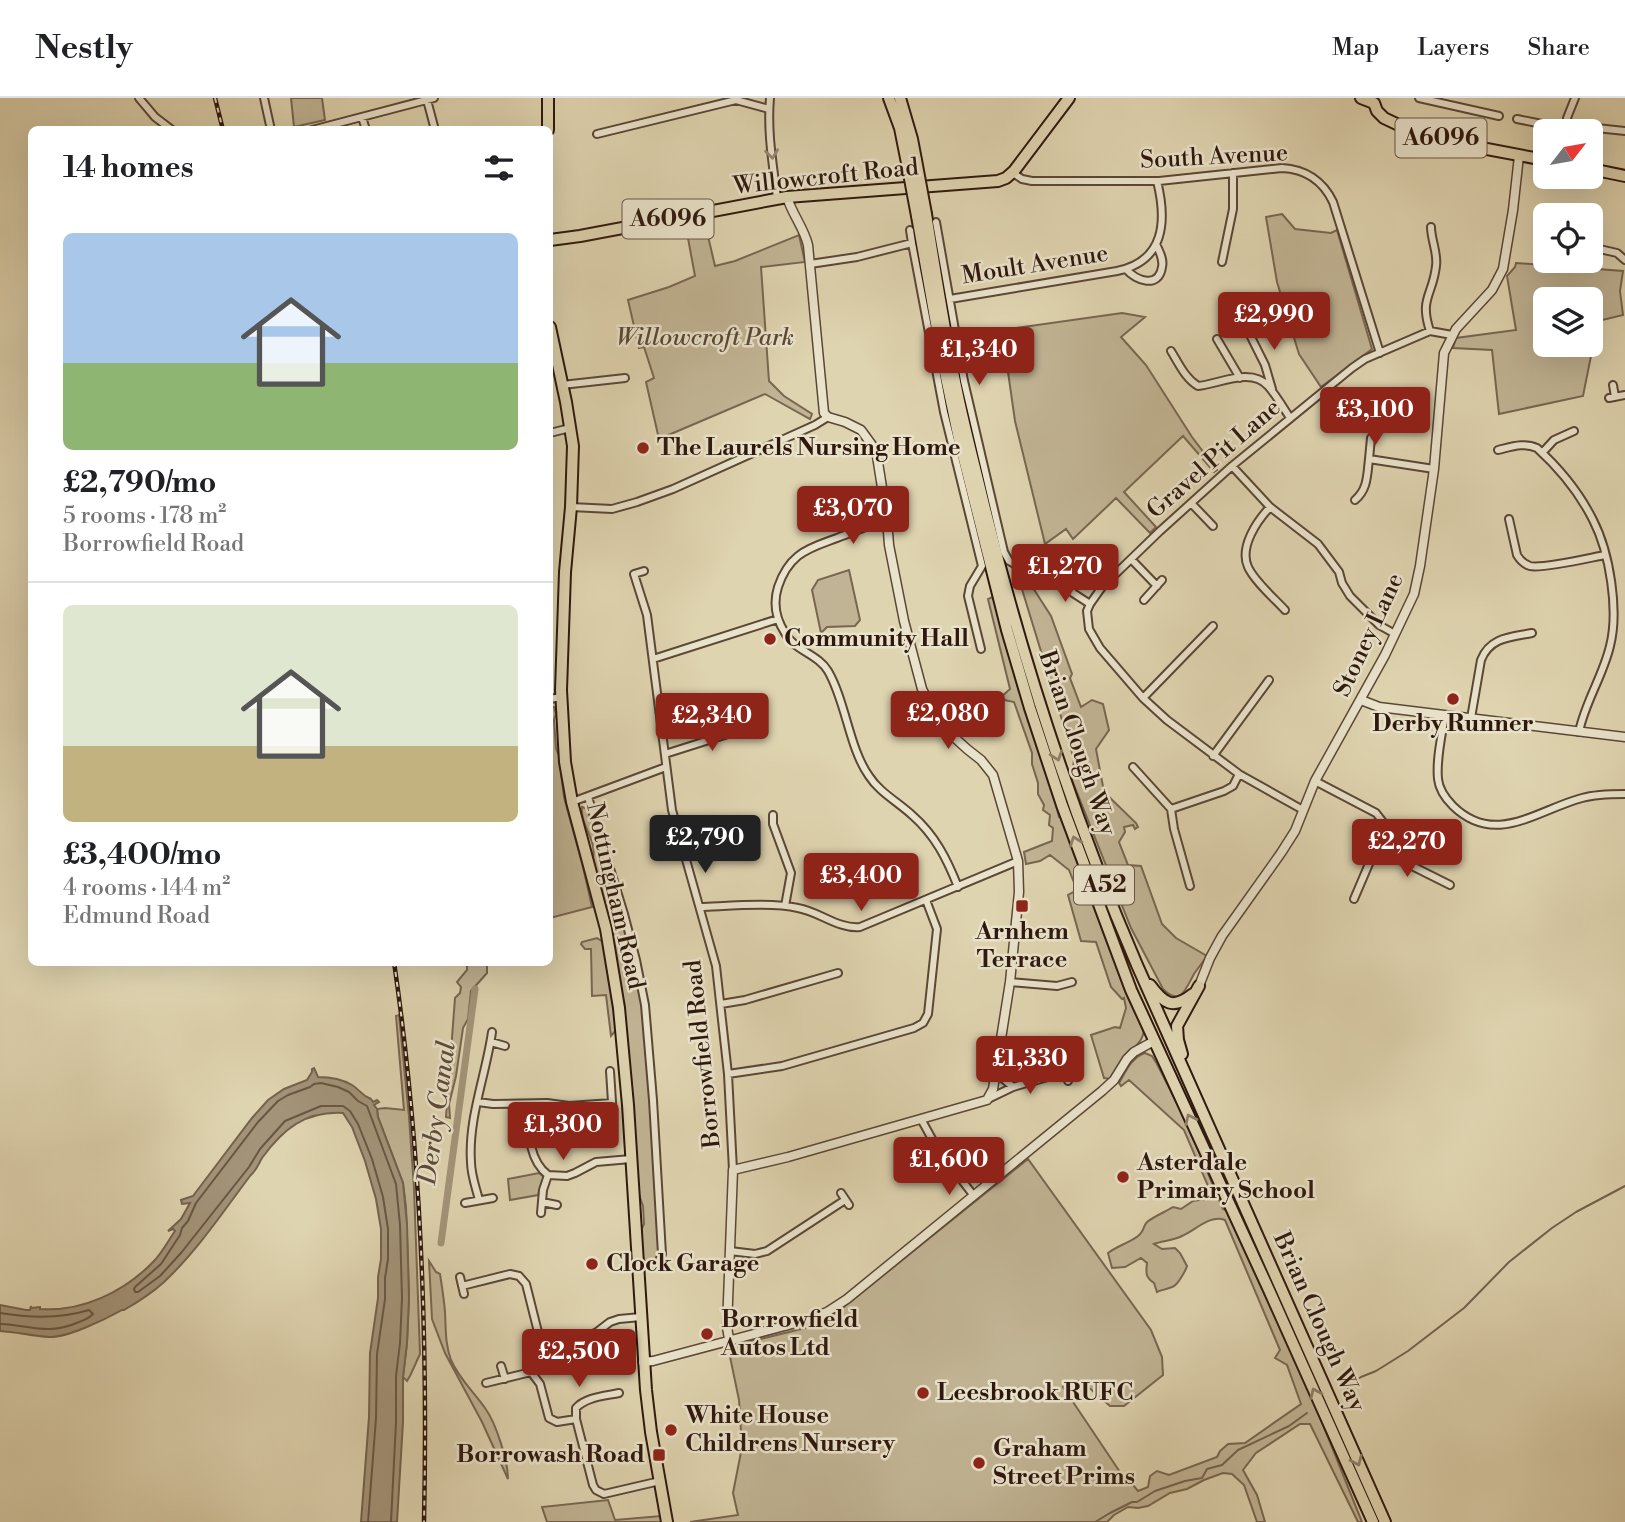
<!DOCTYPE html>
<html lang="en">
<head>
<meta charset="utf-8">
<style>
  :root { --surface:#fff; --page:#f2f2f2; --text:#202124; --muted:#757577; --line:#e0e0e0; --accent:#8f2418 }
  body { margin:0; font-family:"Libre Bodoni",serif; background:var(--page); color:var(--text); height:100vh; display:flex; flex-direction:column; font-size:26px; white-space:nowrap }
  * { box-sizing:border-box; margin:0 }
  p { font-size:23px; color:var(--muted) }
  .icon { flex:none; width:38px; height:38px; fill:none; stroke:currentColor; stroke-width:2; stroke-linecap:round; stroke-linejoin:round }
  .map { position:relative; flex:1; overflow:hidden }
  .panel { position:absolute; left:28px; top:28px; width:525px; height:840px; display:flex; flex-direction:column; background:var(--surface); border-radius:10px; box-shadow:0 7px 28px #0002 }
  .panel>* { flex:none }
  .needle { width:46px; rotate:59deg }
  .tools { position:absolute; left:1533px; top:21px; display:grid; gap:14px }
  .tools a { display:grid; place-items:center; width:70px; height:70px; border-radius:10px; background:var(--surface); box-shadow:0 7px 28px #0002; font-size:35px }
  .price { position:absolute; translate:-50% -60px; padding:0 16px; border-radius:7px; background:var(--accent); color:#fff; font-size:23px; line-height:46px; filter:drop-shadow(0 2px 4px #0008) }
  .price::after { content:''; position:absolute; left:50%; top:42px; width:21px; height:16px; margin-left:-10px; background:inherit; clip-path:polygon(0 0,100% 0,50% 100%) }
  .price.selected { background:#222; color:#fff }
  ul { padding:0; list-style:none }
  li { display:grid; align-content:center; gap:14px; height:371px; padding:0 35px }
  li+li { border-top:2px solid var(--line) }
  li span { display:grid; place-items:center; height:217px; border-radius:10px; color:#555 }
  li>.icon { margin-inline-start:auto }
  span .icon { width:126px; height:126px; fill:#fffc; stroke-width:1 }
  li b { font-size:30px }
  h2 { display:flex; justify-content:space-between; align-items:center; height:84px; padding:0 35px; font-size:30px }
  header { display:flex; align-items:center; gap:42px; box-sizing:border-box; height:98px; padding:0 35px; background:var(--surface); border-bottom:2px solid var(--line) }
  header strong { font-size:33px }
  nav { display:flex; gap:38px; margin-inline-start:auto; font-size:24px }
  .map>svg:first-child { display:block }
  .green { fill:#c1b494; stroke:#786651; stroke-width:2; fill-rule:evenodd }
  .water { fill:#a39479; stroke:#74624e; stroke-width:2 }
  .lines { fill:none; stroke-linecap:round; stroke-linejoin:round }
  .shore { stroke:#685644; stroke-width:2 }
  .stream { stroke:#74624e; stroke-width:2 }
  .canal { stroke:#a39479; stroke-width:7 }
  .minor-casing { stroke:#5a4736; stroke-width:10 }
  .tertiary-casing { stroke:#5a4736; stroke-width:11 }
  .primary-casing { stroke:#2e180e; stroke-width:14 }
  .trunk-casing { stroke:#2e180e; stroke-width:14 }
  .minor { stroke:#eae3cc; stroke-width:6 }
  .tertiary { stroke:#eae3cc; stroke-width:8 }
  .primary { stroke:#dfd4b0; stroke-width:10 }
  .trunk { stroke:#dfd4b0; stroke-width:10 }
  .rail-casing { stroke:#2e180e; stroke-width:4.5 }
  .rail { stroke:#eae3cc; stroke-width:2; stroke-dasharray:5; stroke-linecap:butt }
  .trunk-bridge-casing { stroke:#2e180e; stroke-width:14; stroke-linecap:butt }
  .trunk-bridge { stroke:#dfd4b0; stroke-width:10 }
  .oneway { stroke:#958876 }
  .oneway2 { stroke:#8f7f67 }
  .poi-dot { fill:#8f2418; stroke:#eae3cc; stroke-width:2.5 }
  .labels { text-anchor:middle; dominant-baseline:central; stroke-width:5; stroke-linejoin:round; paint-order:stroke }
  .shield { fill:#eae3cc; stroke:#665547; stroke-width:2 }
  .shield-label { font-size:23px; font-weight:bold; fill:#2e180e }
  .street-label { font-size:24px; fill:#2e180e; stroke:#eae3cc }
  .park-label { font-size:24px; font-style:italic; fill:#5a4736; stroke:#eae3cc }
  .poi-label { font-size:24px; font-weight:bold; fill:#2e180e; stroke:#eae3cc; text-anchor:start }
  .water-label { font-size:26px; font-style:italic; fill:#5d4a39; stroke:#eae3cc }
</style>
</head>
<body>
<header>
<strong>Nestly</strong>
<nav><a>Map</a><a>Layers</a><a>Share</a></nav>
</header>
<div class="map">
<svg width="1625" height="1424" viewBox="0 0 1625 1424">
  <rect width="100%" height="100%" fill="#dfd4b0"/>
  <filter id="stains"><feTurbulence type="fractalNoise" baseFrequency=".00286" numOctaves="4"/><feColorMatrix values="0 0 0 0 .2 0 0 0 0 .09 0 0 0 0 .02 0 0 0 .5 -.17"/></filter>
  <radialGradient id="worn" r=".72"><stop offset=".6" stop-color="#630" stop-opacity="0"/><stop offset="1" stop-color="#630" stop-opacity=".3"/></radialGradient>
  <path class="green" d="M291,0H322L325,22L294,29Z
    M1282,116L1295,131L1331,135L1337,132L1372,251L1321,289L1299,256L1277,184L1266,119Z
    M704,121L715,168L735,163L799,137L805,164L761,169L769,283L784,298L812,316L810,321L765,296L659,341L646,284L654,280L644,249L639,250L628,202L669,189L695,178L685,124Z
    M1516,165L1623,173L1620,193L1623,217L1598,223L1583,298L1499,316L1492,252L1453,250L1456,240L1516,232L1507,178L1515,169ZM1545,201H1591V247H1545Z
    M1122,215L1145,219L1121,239L1146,267L1192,339L1217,372L1214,374L1183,338L1124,394L1156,429L1150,435L1116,400L1073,441L1066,431L1045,446L1015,323L1002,232Z
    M849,472L860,522L855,528L827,529L821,535L812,492L818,482Z
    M1021,488L1033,490L1051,518L1072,576L1070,580L1081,609L1092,602L1103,606L1109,632L1096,651L1104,694L1136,725L1138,729L1135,731L1133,727L1124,729L1125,734L1119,744L1128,767L1141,768L1162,826L1176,840L1207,858C1203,864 1198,870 1194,876C1186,890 1181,909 1163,891L1131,830L1072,682L1074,661Z
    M995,498L1019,594H1022L1053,694L1059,719L1064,721L1072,738L1069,741L1070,746L1074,747L1083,773L1085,786L1089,789L1104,836L1111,847L1117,870L1124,882L1144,930C1144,945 1132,950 1124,960C1118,966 1115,974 1111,981L1104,980L1091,937L1115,929L1120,930L1126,910L1124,900L1122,901L1111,889L1096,844L1081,843L1068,797L1077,792L1069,772L1050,757L1040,763L1026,766L1024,754L1052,743L1053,730L1049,727L1050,717L1043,712L1044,707L1038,696V685L1032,666V655L1014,604L999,601L1010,591L988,501Z
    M550,608L554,609L556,616L554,622L556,650L559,658L564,699L583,769L592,809L550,820Z
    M582,709L588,711L597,744L629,841L643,913L661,1155L657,1162L648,1165L645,1164L642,1157L641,1132L644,1126L643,1108L638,1094L634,1018L616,859L593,760C597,742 580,727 582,709Z
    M597,840L603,844L613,897L617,931L611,938L606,897L592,898L591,851H585L581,846L582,844Z
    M467,865H487V875L471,893L468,921L463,930L456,978L449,1006L450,1020L446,1019L455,900L460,895L461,889L457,884L467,872Z
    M399,917L409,1019L414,1090L420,1256L410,1278L407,1283L403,1279L407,1245L409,1200L406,1109L403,1085L378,1019L377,1011L385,1010L404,1012L396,918Z
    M1145,955L1152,958L1157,966L1185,1021L1223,1111L1228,1113L1311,1297L1362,1424H1358L1310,1326H1300L1256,1355L1243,1372L1257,1397L1265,1424H1257L1244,1387L1232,1376L1223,1375L1204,1382L1187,1391L1170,1395L1148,1408L1138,1410L1128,1409L1114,1417L1107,1424H690L738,1417L733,1395L742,1349L739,1302L728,1249L817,1227L840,1212L1028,1061L1151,1232L1162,1259L1163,1277L1124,1308H1110L1086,1287L1078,1283L1063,1289L1124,1380L1130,1377L1133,1387L1138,1393L1148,1389L1150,1378L1157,1373L1169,1377L1217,1359L1220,1353L1228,1346L1245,1345L1301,1306L1287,1267L1275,1260L1280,1252L1225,1122C1210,1116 1196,1132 1182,1138C1174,1142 1163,1143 1154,1146L1162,1151L1175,1150L1180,1155L1187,1168C1186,1172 1178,1186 1174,1188C1172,1190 1161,1192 1157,1194L1154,1185C1145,1179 1146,1175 1147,1165L1141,1160L1125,1169L1112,1170L1108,1155C1117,1148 1129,1145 1138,1138C1144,1134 1143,1128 1147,1124C1153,1119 1165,1114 1173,1109L1181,1111L1193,1103L1205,1101L1212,1097L1184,1032L1129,982L1121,988L1119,985C1126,973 1131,960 1145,955Z
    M539,1075L544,1079L538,1097L510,1102L508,1081Z
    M429,1163L436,1174L440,1176C442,1189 444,1201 445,1214C446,1231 445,1246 451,1262C459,1281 474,1294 485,1310C496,1325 508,1363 508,1381L482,1324L445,1255L432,1221Z
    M608,1402L615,1422L661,1418L662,1424H547L542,1409Z"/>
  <path class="water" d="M314,970L318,979C329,979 342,981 352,987C360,992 361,997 371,1001L373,1004L377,1002L379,1004L374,1007L377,1011L378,1019L403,1085L407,1126L409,1200L407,1245L403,1279V1324L397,1424H361L369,1319L370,1255L378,1200V1179L381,1161V1131L376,1101L365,1063L352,1029L343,1015C305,1013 283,1031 262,1060C258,1067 256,1073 250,1078C223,1114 197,1153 164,1184C152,1195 138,1204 124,1212H122C106,1221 67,1240 49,1239C33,1238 16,1234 0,1233V1207L26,1212H30L31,1208V1210L40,1209V1211C82,1214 124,1194 153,1164C162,1155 168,1143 175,1133L173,1131L168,1133L181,1121L190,1105L182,1106L181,1102L193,1098L252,1020L268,1002L284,991L307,982L312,974V971Z"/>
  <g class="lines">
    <path class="shore" d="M0,1215C30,1220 60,1221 89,1212L93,1216C89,1220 85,1222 79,1224C47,1238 31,1227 0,1226
      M368,1424L376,1320L377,1256L385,1201V1180L388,1161V1131L383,1099L372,1061L358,1026L350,1013L343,1008H321L285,1023L260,1051L249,1069L181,1155L160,1178L138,1194H135L134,1191L135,1189L161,1166L180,1137L182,1130L188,1123L196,1105L258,1024L278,1003L288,997L310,989L314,986L321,985L338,989L349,994L358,1003L367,1008L396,1086L400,1127L402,1200L400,1245L396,1278V1324L391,1424"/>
    <path class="stream" d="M1348,1291L1352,1285L1361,1279L1376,1273L1408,1253L1464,1210L1509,1164L1552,1130L1576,1114L1625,1088
      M1095,1424L1110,1415L1132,1404H1137L1155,1393L1185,1383L1202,1380L1207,1371L1222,1367L1238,1352L1289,1328L1307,1315"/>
    <path class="canal" d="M441,1145L475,891"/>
    <g class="minor-casing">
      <path id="minor" d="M139,0L155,19L172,32
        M264,0L271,32
        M770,0C767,34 773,67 777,100
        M1419,0L1499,18
        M427,2L435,32
        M362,19L366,32
        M1517,21L1567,31
        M1568,27L1625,33
        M1568,28L1567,20L1575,0
        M312,32L434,0
        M597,36L736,2L769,11
        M1013,75L1022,81L1032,83H1159L1282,70C1305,71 1323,83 1333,104L1380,255
        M936,124L964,283L1004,454L1009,463L1016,467
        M910,132L912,145
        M1591,149L1617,155L1625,162
        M1222,164L1233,111V75
        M810,166L857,159L912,145L944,314L982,468L970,488L968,498L981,551
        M1126,171C1136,183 1159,191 1162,169C1164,161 1159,153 1156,146
        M950,201L1117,173C1165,163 1167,123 1157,83
        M1243,223L1265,267L1272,291
        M1430,233C1419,200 1433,197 1436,168C1438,155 1431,142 1431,129
        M1217,241L1240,280
        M1171,253C1179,266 1185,280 1198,288C1219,286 1251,269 1268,288C1276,297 1283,309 1290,320
        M562,287L625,280
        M1613,287L1615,299
        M1609,300L1625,297
        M550,335L570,330
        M1498,352C1511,349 1524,344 1537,350C1559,370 1580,396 1593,422C1610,455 1619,513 1610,548C1603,578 1585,604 1579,634
        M1542,355L1554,342L1574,333
        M1369,361L1371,340
        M1232,368L1270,409L1318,446L1339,474L1342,485L1350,498L1379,527L1395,536
        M1355,402C1368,391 1367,377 1369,361L1434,371
        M1191,405L1213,428
        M571,409L612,411L637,404L673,391L815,327L828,319
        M1270,409C1257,423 1239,449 1248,469C1255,484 1274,500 1285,512
        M887,421C870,427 853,434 837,440C824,445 809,449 798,458C788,466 782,477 778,489C773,505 776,521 785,535C795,553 818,556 828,573C846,604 849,650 869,678C879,694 898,704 912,717C935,737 947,761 958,789
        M1509,421L1517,457C1520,462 1523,466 1530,468C1542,471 1589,460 1605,457
        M1131,461L1157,488
        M644,473L634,476L647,517L672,712L716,868L728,976L733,1072
        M1063,480L1073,495L1090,506
        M1144,502L1162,482
        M653,561L778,521
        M1143,600L1213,528
        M550,601L561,599
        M1445,617C1442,637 1436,660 1438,681C1439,691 1446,701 1453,708C1495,749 1537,712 1582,700C1596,696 1611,696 1625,696
        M1471,620L1481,562C1490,539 1511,539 1532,535
        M665,656L750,629
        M1213,658L1269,582
        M1133,669L1171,711L1174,731L1190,788
        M1315,683L1376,715L1383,724V733L1354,801
        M588,699L624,816L636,862L645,907L653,1002L662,1156L658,1165L638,1169
        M572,704L666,669
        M1171,711L1224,693L1233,688L1239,676
        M1303,712L1239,676L1167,622L1143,600L1100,550L1089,531L1087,513L1090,506L1102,489L1160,433L1232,368L1352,270L1365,261L1430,233L1452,237
        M773,717V726L791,775L785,808
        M1376,750L1450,787
        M700,809C729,808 771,804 798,810C820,814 838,831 860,829L1018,763
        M1010,884L1057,888L1072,884
        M721,906L745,902L838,875
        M491,944L505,948
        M1063,965L1068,983
        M610,973L613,1019
        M996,975L1013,989
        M728,976L782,968L914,930L923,925L928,916L937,831L926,802
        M988,1001L1013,989L1065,974
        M478,1004L493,1006L547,1005L569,1008L612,1005
        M528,1007C529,1031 527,1061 548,1077L567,1078L575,1075L596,1064L631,1061
        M921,1021L937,1050L974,1098
        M841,1095L849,1107
        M479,1102C476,1090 471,1077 471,1064C468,1020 486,977 492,934
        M542,1104L557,1107
        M465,1105L493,1100
        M541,1115L543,1092L548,1077
        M730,1153L755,1156L767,1153L845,1102
        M460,1179L464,1196
        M462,1188L510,1176L519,1178L526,1186L539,1238L549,1249
        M501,1268L505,1281
        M531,1274L540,1286L549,1320L557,1324L576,1321
        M486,1285L531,1274L549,1249L587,1239L597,1234L610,1224L619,1221L641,1219
        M619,1295C605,1298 586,1299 576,1310V1321L593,1387L596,1392L604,1396L660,1383"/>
    </g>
    <g class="tertiary-casing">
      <path id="tertiary" d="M1361,602L1379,609L1625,639
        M1199,888L1210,860L1222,838L1281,755L1295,733L1315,683L1385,557L1414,496L1420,468L1434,371L1444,255L1456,231L1492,192L1503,171L1513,112L1519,58
        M729,1241L727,1229L733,1072L788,1059L987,1002L993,991L1010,884L1019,794L1018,763L993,677L981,662L967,651L956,641L931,608L922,591L904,523L889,447L887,421L877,358L872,347L861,332L845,324L828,319L824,315L808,147C804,130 792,116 787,99
        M643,1264L653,1263L807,1222L827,1214L847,1201L1102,993L1114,982L1127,961L1134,954L1154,943"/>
    </g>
    <g class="primary-casing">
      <path id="primary" d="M1361,0L1374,5L1377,13L1384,20L1405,30L1471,48L1545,62
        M548,32V0
        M1591,71L1625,78
        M550,142L580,138L787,99L998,83L1006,80L1014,73L1069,0
        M550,229L566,304L573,348L571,409L565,474L561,592L565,664L572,704L606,831L619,910L628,1007L646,1292L651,1334L667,1424"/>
    </g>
    <g class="trunk-casing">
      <path id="trunk" d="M889,0L900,30L907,65
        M900,0L912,41L916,62
        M926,116C936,177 945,238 958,298C966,336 976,373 985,411C1024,567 1073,719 1137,867L1385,1424
        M917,118L943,265L959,341L1007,532L1030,610L1062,707L1131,892L1269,1192L1373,1424
        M1150,887C1164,906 1173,912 1193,896
        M1182,956L1178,942L1177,928L1199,888"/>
    </g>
    <use href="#minor" class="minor"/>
    <use href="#tertiary" class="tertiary"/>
    <use href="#primary" class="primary"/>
    <use href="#trunk" class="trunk"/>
    <g class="rail-casing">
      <path id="rail" d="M215,0L223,32
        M394,864C421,1049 428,1238 424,1424"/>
    </g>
    <use href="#rail" class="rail"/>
    <g class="trunk-bridge-casing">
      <path id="trunk-bridge" d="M916,62L926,116
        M907,65L917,118"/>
    </g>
    <use href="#trunk-bridge" class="trunk-bridge"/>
  </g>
  <defs><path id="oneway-chevron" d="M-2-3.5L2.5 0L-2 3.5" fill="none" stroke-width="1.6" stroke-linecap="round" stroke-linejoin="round" transform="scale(1.75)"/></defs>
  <use class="oneway" href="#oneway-chevron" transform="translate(772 56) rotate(83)"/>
  <g class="oneway2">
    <use href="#oneway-chevron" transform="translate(1057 658) rotate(71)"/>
    <use href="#oneway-chevron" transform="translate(1075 743) rotate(-110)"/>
    <use href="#oneway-chevron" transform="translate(1190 1021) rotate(-115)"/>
    <use href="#oneway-chevron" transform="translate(1315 1295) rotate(-114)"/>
    <use href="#oneway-chevron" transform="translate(1357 1363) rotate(66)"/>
  </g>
  <g class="poi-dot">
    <circle cx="643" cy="350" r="7"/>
    <circle cx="770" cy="541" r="7"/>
    <circle cx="1453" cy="601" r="7"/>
    <rect x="1015" y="801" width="14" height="14" rx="3.5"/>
    <circle cx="1123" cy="1079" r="7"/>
    <circle cx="592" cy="1166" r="7"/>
    <circle cx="707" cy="1236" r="7"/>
    <circle cx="923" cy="1295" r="7"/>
    <circle cx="671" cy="1332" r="7"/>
    <rect x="652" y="1350" width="14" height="14" rx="3.5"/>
    <circle cx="979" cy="1365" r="7"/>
  </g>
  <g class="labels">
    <g class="shield">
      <rect x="1395.5" y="20.5" width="91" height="39" rx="5"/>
      <rect x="622.5" y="101.5" width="91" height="39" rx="5"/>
      <rect x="1074" y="767.5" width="60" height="39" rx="5"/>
    </g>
    <g class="shield-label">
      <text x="1441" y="40">A6096</text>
      <text x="668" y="121">A6096</text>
      <text x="1104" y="787">A52</text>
    </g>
    <g class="street-label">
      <text transform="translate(1214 59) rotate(-3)">South Avenue</text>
      <text transform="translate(826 79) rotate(-6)">Willowcroft Road</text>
      <text transform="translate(1035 167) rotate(-9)">Moult Avenue</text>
      <text transform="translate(1214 361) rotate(-41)">Gravel Pit Lane</text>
      <text transform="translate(1369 537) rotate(-65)">Stoney Lane</text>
      <text transform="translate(1077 645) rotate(71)">Brian Clough Way</text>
      <text transform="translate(615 798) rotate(77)">Nottingham Road</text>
      <text transform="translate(703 956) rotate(-96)">Borrowfield Road</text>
      <text transform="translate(1319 1224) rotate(66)">Brian Clough Way</text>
    </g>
    <g class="park-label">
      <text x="705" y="240">Willowcroft Park</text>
    </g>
    <g class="poi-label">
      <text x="657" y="350">The Laurels Nursing Home</text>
      <text x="784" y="541">Community Hall</text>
      <text x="1453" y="626" text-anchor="middle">Derby Runner</text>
      <text x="1022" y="834" text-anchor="middle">Arnhem<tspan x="1022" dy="28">Terrace</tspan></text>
      <text x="1137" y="1065">Asterdale<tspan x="1137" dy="28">Primary School</tspan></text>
      <text x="606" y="1166">Clock Garage</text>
      <text x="721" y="1222">Borrowfield<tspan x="721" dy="28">Autos Ltd</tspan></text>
      <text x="937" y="1295">Leesbrook RUFC</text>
      <text x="685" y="1318">White House<tspan x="685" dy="28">Childrens Nursery</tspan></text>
      <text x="993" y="1351">Graham<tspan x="993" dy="28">Street Prims</tspan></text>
      <text x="645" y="1357" text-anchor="end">Borrowash Road</text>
    </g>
    <g class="water-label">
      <text transform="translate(437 1015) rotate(-82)">Derby Canal</text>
    </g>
  </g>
  <rect width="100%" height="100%" filter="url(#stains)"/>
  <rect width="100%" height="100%" fill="url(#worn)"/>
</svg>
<div class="tools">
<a><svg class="needle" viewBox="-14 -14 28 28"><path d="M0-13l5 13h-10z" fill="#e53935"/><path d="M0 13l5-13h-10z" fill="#757577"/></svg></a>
<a><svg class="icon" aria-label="locate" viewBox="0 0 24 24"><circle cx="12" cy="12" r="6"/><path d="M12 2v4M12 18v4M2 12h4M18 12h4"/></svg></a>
<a><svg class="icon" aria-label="layers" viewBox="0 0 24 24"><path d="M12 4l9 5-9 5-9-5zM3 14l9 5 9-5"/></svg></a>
</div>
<b class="price" style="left:1274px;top:254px">£2,990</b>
<b class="price" style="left:979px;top:289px">£1,340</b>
<b class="price" style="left:1375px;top:349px">£3,100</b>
<b class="price" style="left:853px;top:448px">£3,070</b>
<b class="price" style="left:1065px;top:506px">£1,270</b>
<b class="price" style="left:948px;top:653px">£2,080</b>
<b class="price" style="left:712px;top:655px">£2,340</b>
<b class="price selected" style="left:705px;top:777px">£2,790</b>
<b class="price" style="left:1407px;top:781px">£2,270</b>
<b class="price" style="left:861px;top:815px">£3,400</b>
<b class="price" style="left:1030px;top:998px">£1,330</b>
<b class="price" style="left:563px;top:1064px">£1,300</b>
<b class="price" style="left:949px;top:1099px">£1,600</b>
<b class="price" style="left:579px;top:1291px">£2,500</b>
<section class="panel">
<h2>14 homes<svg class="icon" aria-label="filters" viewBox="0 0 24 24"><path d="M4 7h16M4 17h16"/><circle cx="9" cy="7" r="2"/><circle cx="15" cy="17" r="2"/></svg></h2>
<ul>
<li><span style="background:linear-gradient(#a9c7e8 60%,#8fb573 0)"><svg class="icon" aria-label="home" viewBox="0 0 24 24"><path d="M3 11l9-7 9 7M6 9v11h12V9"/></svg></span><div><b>£2,790/mo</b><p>5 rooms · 178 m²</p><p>Borrowfield Road</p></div></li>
<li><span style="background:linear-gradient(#dfe7d0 65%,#c2b280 0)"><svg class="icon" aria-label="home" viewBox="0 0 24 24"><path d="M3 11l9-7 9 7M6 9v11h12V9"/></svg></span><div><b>£3,400/mo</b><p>4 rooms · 144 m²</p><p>Edmund Road</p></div></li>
</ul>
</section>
</div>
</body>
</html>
